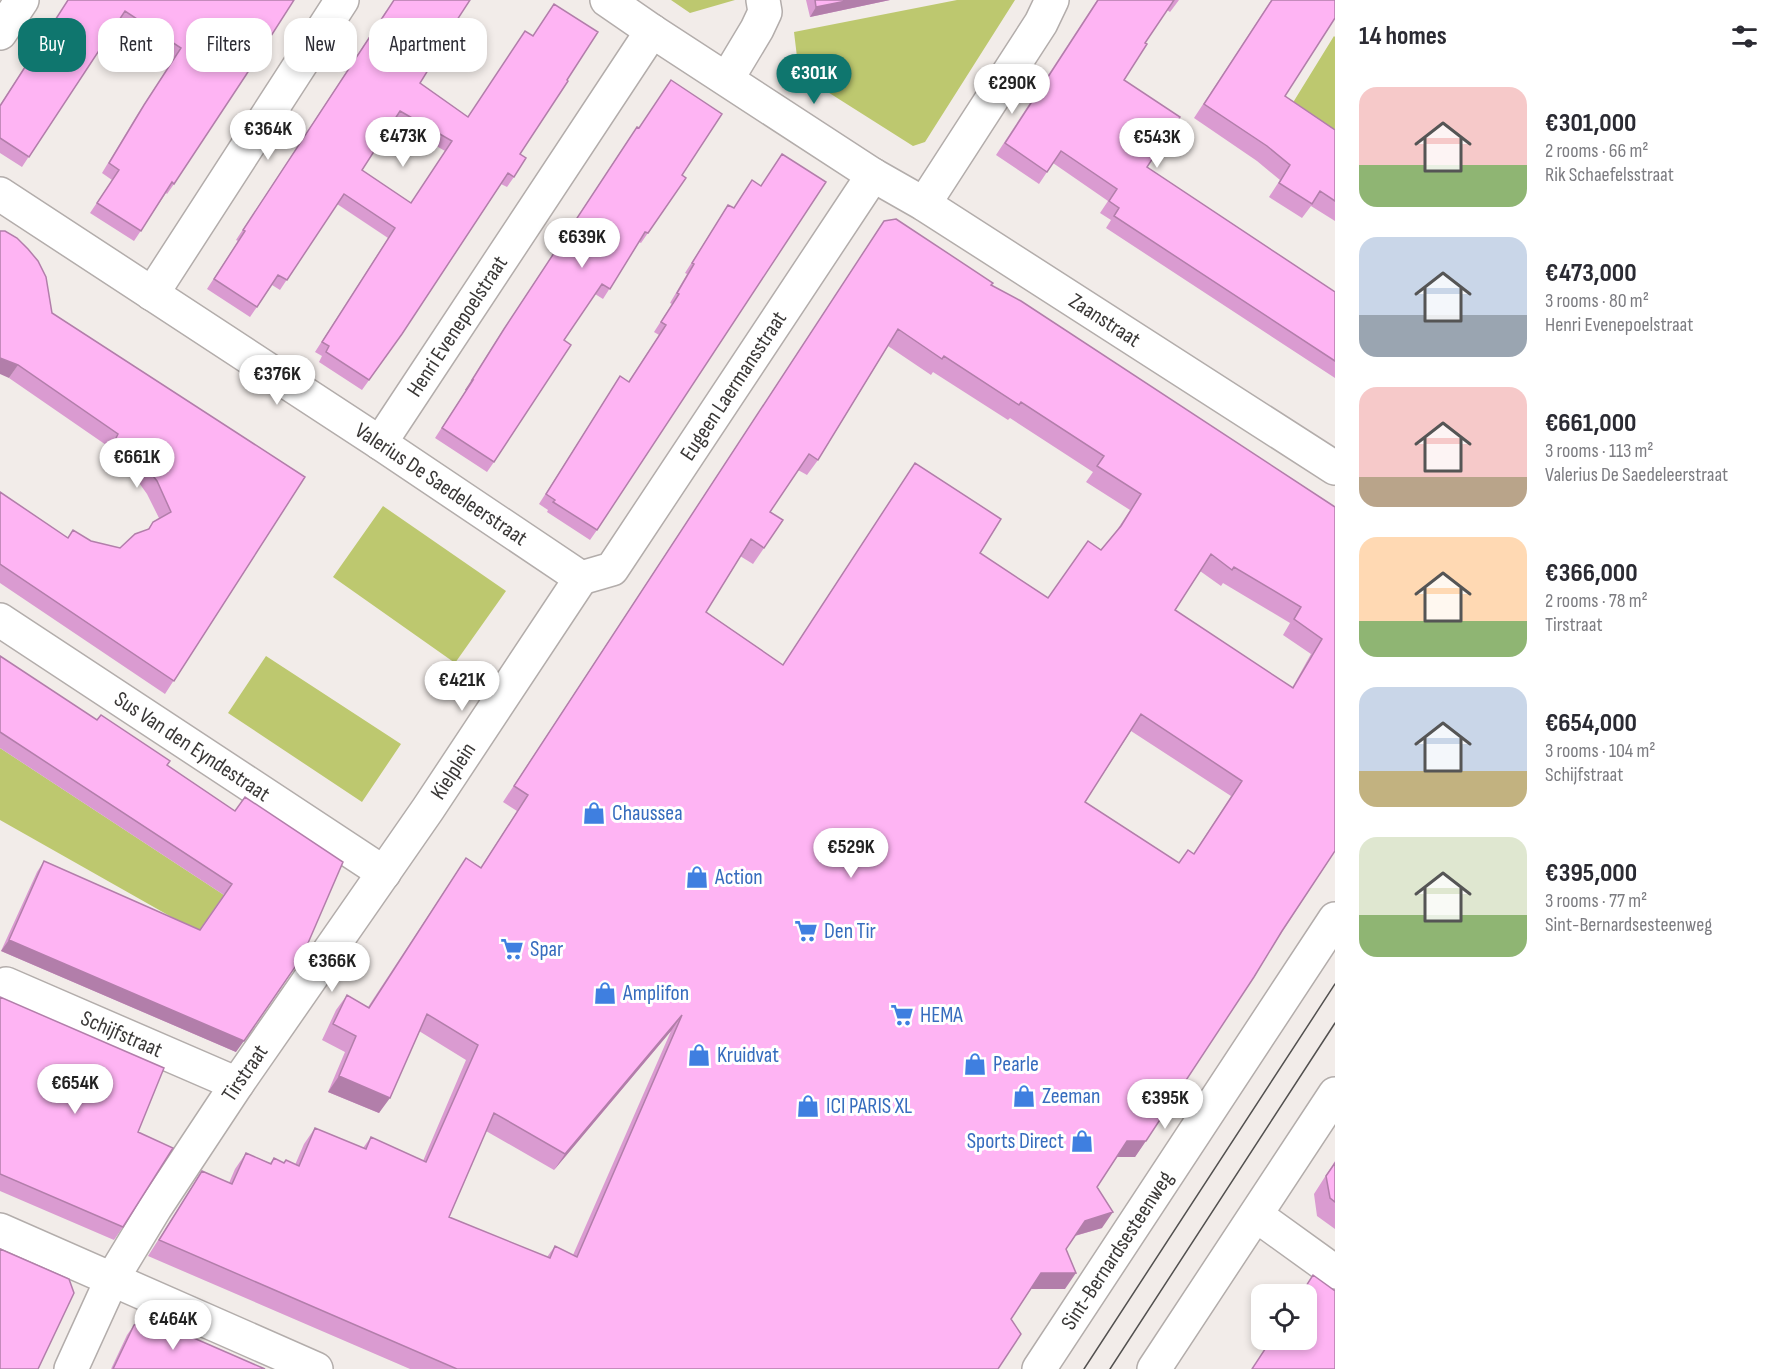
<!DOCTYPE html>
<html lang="en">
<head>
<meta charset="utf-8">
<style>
  :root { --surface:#fff; --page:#f2f2f3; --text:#2b2b33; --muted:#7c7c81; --accent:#0f766e }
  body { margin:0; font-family:"Sofia Sans Condensed",sans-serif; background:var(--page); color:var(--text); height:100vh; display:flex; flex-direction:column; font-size:22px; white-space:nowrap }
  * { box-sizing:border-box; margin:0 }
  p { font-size:20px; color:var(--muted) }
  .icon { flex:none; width:33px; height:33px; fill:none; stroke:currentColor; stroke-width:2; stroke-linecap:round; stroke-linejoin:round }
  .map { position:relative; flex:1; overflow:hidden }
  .sheet { display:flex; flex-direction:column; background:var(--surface); width:450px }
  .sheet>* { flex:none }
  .guide { position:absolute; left:18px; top:18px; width:570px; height:54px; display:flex; gap:12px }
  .controls { position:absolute; left:1251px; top:1284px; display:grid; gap:12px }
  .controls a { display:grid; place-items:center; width:66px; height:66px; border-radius:12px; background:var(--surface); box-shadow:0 3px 9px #0003; font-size:30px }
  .price { position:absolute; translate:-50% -51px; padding:0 14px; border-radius:21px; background:#fff; color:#222; font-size:20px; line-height:39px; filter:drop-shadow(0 2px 3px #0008) }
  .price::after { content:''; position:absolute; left:50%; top:36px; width:18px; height:14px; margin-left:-9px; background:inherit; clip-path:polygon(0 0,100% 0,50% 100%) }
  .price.selected { background:var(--accent); color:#fff }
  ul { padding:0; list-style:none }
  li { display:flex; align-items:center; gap:18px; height:150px; padding:0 24px }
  li span { display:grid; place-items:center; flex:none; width:168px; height:120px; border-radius:18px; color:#555 }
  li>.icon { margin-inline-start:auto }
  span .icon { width:72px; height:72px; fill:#fffc; stroke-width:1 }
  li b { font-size:26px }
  h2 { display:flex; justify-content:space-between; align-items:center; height:72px; padding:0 24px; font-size:26px }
  .pill { padding:0 21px; border-radius:18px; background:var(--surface); box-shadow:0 3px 9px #0003; font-size:21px; line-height:54px }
  .pill.selected { background:var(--accent); color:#fff }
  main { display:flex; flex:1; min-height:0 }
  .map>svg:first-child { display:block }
  .green { fill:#bdc86f }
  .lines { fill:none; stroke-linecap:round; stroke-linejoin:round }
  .minor-casing { stroke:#b3adab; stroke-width:36 }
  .minor { stroke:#fff; stroke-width:33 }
  .tram { stroke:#52504f; stroke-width:1.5 }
  .wall { fill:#da9bd1; fill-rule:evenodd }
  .shaded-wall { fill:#b27eaa }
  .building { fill:#feb4f3; stroke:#b27eaa; stroke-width:1.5; fill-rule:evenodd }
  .labels { text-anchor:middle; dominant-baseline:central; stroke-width:6; stroke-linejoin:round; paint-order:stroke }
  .street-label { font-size:22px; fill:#3a3837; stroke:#fff }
  .shop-label { font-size:22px; fill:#366cbe; stroke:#fff; text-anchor:start }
</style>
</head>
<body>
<main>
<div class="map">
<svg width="1335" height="1369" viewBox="0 0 1335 1369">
  <rect width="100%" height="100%" fill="#f2ece9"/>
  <path class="green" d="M671,0H735L690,13Z
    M957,0H1015L925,142L913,146L823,89L797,57L794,32Z
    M1334,36L1335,37V138L1289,109Z
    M383,506L506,591L455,663L333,577Z
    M266,656L401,744L362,802L228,713Z
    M0,748L224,895L198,932L0,820Z"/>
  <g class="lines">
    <g class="minor-casing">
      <g id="minor">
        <path id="s1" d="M607,0L652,31L873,175L924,204L1335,468"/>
        <path d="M0,33L22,0"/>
        <path d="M727,79L757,29L765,12L763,0"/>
        <path id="s2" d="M0,194L380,443L581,578"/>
        <path d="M924,204L1041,23L1052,0"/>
        <path d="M152,294L342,0"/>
        <path id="s3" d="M380,443L652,31"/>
        <path id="s4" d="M581,578L612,569L873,175"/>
        <path id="s5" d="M0,620L384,873"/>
        <path id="s6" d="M6,984L237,1084"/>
        <path d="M1256,1215L1335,1272"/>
        <path d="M0,1230L316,1369"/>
        <path id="s7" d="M71,1369L112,1279L155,1208L237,1084L428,809L581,578"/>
        <path id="s8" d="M1039,1369L1335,919"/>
        <path d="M1154,1369L1335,1094"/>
      </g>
    </g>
    <use href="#minor" class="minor"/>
    <path class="tram" d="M1084,1369L1335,984
      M1110,1369L1335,1023"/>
  </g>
  <path class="wall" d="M68,0H294L174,184L167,194L166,193L134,241L90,213L112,180L102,173L137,115L174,58L118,21L22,167L0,153V105Z
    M806,0H890L810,17Z
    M1097,0H1179L1170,12L1167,10L1145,43L1124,80L1147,167L1335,292V378L1106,228L1111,220L1100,213L1108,201L1053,163L1039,184L996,155Z
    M1271,0H1335L1285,96L1335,130V221L1311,206L1302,218L1269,197L1280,180L1257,161L1194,118Z
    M554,4L567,80L520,154L514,177L507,187L501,184L402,334L362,390L319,362L322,356L315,352L388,238L337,204L280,290L272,285L250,317L207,289L238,241L236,240L386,11L427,66L420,83L468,117L533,36ZM393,121L445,151L411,203L362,170Z
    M630,137L686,178L641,243L639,242L603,299L595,294L564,340L494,462L487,472L435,438L466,390H465L497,339Z
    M728,205L597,530L590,540L547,512L548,510L539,504L620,376L628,382L659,335L654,332L672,304L670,303L687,274L685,273Z
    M884,221L993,283L991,285L1335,507V851L1135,1157H1117L1097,1187L1102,1228L1075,1236L1066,1249L1065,1289H1031L1011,1319L998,1369H410L148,1256L202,1171L229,1183L235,1169L246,1153L270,1163L274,1158L284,1163L295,1165L304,1144L315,1128L363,1148L371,1137L423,1161L466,1060L419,1031L379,1113L328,1092L345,1052L322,1040L336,1010L347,995L368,1007L466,858L481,867L517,811L503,802ZM888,346L931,375L933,372L1008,420L1010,418L1093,472L1086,482L1130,510L1117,530L1101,550L1048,598L980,553L915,463L783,665L706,612L740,556L753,564L764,548L770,512L798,470L807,475L818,460ZM1200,571L1221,586L1223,583L1290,623L1283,635L1311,654L1292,688L1175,610ZM1131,731L1231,796L1194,853L1179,863L1085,802ZM671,1031L573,1255L555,1246L547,1257L449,1217L486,1131L554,1170Z
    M52,313L305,477L165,694L0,583V492L67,538L91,541L120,548L147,530L153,522L159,518L147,494L137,480L129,472L104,457L109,447L9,378Z
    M0,656L235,811L245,797L236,1052L1,951L37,872L44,861L200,930L224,895L0,748Z
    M0,997L138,1132L123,1227L114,1240L0,1191Z
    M1335,1161V1229L1317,1216L1314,1194Z
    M134,1325L265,1369H111L127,1335Z"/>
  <path class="shaded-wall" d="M851,0H890L810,17L816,7Z
    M0,358L18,365L9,378L0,374Z
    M472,380H473L466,390H465Z
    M9,940L244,1041L236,1052L1,951Z
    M682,1015L671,1031L554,1170L565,1154Z
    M339,1076L390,1098L379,1113L328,1092Z
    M1127,1141H1146L1135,1157H1116Z
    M1113,1212L1102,1228L1074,1236L1085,1221Z
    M1041,1273H1076L1065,1289H1030Z"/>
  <path class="building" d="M68,0H294L246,75L174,184L172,182L141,231L97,203L119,170L109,163L144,105L181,48L125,11L29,157L0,138V106Z
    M394,0H470L427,66L430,67L420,83L468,117L525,31L533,36L554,4L598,32L567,80L568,81L520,154L526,158L514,177L508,173L402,334L369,380L326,352L329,346L322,342L395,228L344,194L287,280L278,275L257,307L214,279L245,231L243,230ZM400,111L452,141L411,203L362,170Z
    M815,0H851L816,7Z
    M1098,0H1174L1145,43L1147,44L1124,80L1180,117L1147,167L1335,292V361L1114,216L1119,208L1109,201L1117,189L1061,151L1047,172L1005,143Z
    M1272,0H1335V18L1285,96L1335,130V201L1320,191L1312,204L1279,183L1290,165L1267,146L1204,104Z
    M671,80L722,114L682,175L686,178L648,233L645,232L610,289L602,284L564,340L571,345L494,462L442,428L473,380H472L504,329L637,127L639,128Z
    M782,154L826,182L597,530L553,502L555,500L546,494L620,376L629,382L666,325L661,322L679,294L677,293L694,264L692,263L728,205L734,208L752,180L761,186Z
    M896,219L993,283L991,285L1021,301L1335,507V851L1282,931L1254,977L1146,1141H1127L1097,1187L1113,1212L1085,1221L1066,1249L1076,1273H1041L1011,1319L1021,1334L998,1369H457L159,1240L202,1171L232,1184L246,1153L271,1164L274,1158L284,1163L286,1160L299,1166L315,1128L366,1149L371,1137L426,1162L478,1045L427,1014L390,1098L339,1076L356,1036L333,1024L347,995L369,1008L466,858L481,868L528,795L514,786L884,221ZM898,329L942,359L944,356L1019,405L1021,402L1104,456L1097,466L1141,494L1121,526L1101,550L1088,541L1048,598L980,553L1001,519L915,463L783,665L706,612L751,539L764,548L783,520L770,512L809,454L818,460ZM1211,554L1232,570L1234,567L1301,607L1294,619L1322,639L1293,688L1175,610ZM1141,714L1242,781L1194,854L1188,850L1179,863L1085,802ZM682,1015L577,1257L555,1246L550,1258L449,1217L494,1113L565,1154Z
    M0,231H5L17,238L28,249L38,261L46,277L52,313L305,477L174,681L0,564V492L68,538L73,530L91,541L120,548L135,534L149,529L153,522L171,512L157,481L146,467L138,459L113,444L118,434L18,365L0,358Z
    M0,656L97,720L101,715L170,761L167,765L235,811L245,797L343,862L302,957L244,1041L9,940L44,861L200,930L232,884L0,732Z
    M0,997L164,1068L138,1132L173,1148L123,1227L0,1174Z
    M1335,1163V1202L1330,1198L1326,1176Z
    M0,1249L69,1279L74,1293L38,1369H0Z
    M1313,1275L1335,1291V1369H1252L1271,1340H1306V1294H1301Z
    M150,1319L265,1369H113L134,1325Z"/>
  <defs>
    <g id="shop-bare" transform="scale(1.8)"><path d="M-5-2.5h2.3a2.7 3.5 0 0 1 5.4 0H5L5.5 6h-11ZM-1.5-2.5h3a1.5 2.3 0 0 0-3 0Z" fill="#3f7fe0" stroke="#fff" stroke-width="2.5" paint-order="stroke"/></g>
    <g id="supermarket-bare" transform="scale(1.8)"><path d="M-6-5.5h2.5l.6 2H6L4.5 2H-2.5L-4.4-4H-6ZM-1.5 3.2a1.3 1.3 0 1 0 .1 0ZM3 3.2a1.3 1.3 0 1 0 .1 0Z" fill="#3f7fe0" stroke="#fff" stroke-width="2.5" paint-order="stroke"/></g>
  </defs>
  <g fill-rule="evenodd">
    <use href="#shop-bare" x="594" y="813"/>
    <use href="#shop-bare" x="697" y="877"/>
    <use href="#supermarket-bare" x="806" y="931"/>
    <use href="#supermarket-bare" x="512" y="949"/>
    <use href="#shop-bare" x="605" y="993"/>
    <use href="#supermarket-bare" x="902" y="1015"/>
    <use href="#shop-bare" x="699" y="1055"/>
    <use href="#shop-bare" x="975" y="1064"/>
    <use href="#shop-bare" x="1024" y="1096"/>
    <use href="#shop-bare" x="808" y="1106"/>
    <use href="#shop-bare" x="1082" y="1141"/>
  </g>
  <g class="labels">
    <g class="street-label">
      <text stroke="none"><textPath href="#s1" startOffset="592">Zaanstraat</textPath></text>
      <text stroke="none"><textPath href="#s3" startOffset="140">Henri Evenepoelstraat</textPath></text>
      <text stroke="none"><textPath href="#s4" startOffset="252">Eugeen Laermansstraat</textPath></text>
      <text stroke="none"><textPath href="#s2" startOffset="528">Valerius De Saedeleerstraat</textPath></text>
      <text stroke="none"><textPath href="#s5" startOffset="230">Sus Van den Eyndestraat</textPath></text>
      <text stroke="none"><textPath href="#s7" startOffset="711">Kielplein</textPath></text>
      <text stroke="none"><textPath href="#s6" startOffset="126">Schijfstraat</textPath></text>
      <text stroke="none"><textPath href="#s7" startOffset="344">Tirstraat</textPath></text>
      <text stroke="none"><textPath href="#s8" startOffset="142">Sint-Bernardsesteenweg</textPath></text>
    </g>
    <g class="shop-label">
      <text x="612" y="813">Chaussea</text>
      <text x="715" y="877">Action</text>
      <text x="824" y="931">Den Tir</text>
      <text x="530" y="949">Spar</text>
      <text x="623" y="993">Amplifon</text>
      <text x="920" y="1015">HEMA</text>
      <text x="717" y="1055">Kruidvat</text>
      <text x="993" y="1064">Pearle</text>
      <text x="1042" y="1096">Zeeman</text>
      <text x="826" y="1106">ICI PARIS XL</text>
      <text x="1064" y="1141" text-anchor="end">Sports Direct</text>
    </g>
  </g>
</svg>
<div class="controls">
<a><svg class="icon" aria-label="locate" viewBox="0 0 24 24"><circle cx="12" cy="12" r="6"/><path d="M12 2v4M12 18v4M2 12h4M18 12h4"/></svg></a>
</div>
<b class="price selected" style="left:814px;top:105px">€301K</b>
<b class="price" style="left:1012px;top:115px">€290K</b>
<b class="price" style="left:268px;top:161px">€364K</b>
<b class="price" style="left:403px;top:168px">€473K</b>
<b class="price" style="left:1157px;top:169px">€543K</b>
<b class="price" style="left:582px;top:269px">€639K</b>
<b class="price" style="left:277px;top:406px">€376K</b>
<b class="price" style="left:137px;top:489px">€661K</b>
<b class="price" style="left:462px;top:712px">€421K</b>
<b class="price" style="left:851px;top:879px">€529K</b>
<b class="price" style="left:332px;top:993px">€366K</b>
<b class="price" style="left:75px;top:1115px">€654K</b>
<b class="price" style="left:1165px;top:1130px">€395K</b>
<b class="price" style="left:173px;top:1351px">€464K</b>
<div class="guide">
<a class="pill selected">Buy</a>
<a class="pill">Rent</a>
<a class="pill">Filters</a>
<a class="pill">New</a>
<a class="pill">Apartment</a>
</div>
</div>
<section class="sheet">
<h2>14 homes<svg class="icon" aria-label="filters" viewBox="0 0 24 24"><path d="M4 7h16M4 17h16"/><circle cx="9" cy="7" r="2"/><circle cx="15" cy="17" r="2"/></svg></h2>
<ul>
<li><span style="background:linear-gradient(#f6c9c9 65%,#8fb573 0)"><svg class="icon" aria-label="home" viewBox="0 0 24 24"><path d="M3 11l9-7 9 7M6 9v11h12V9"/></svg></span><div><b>€301,000</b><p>2 rooms · 66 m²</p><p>Rik Schaefelsstraat</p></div></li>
<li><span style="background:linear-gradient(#c9d6e8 65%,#9aa5b1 0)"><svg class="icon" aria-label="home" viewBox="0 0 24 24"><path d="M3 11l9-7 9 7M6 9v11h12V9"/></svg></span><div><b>€473,000</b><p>3 rooms · 80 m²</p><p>Henri Evenepoelstraat</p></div></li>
<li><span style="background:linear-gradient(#f6c9c9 75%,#b9a48a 0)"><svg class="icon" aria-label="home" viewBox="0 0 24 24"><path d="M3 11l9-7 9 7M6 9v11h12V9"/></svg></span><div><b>€661,000</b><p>3 rooms · 113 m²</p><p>Valerius De Saedeleerstraat</p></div></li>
<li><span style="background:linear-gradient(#ffd9b3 70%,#8fb573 0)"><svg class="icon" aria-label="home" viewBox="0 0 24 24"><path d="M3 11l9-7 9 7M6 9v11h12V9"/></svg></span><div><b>€366,000</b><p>2 rooms · 78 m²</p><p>Tirstraat</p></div></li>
<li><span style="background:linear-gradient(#c9d6e8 70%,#c2b280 0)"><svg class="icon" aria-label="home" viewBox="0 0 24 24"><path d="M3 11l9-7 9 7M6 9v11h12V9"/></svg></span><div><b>€654,000</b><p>3 rooms · 104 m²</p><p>Schijfstraat</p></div></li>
<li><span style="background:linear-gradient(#dfe7d0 65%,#8fb573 0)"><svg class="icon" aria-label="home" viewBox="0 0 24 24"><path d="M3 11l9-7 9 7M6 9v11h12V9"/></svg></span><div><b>€395,000</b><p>3 rooms · 77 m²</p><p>Sint-Bernardsesteenweg</p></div></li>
</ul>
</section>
</main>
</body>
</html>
